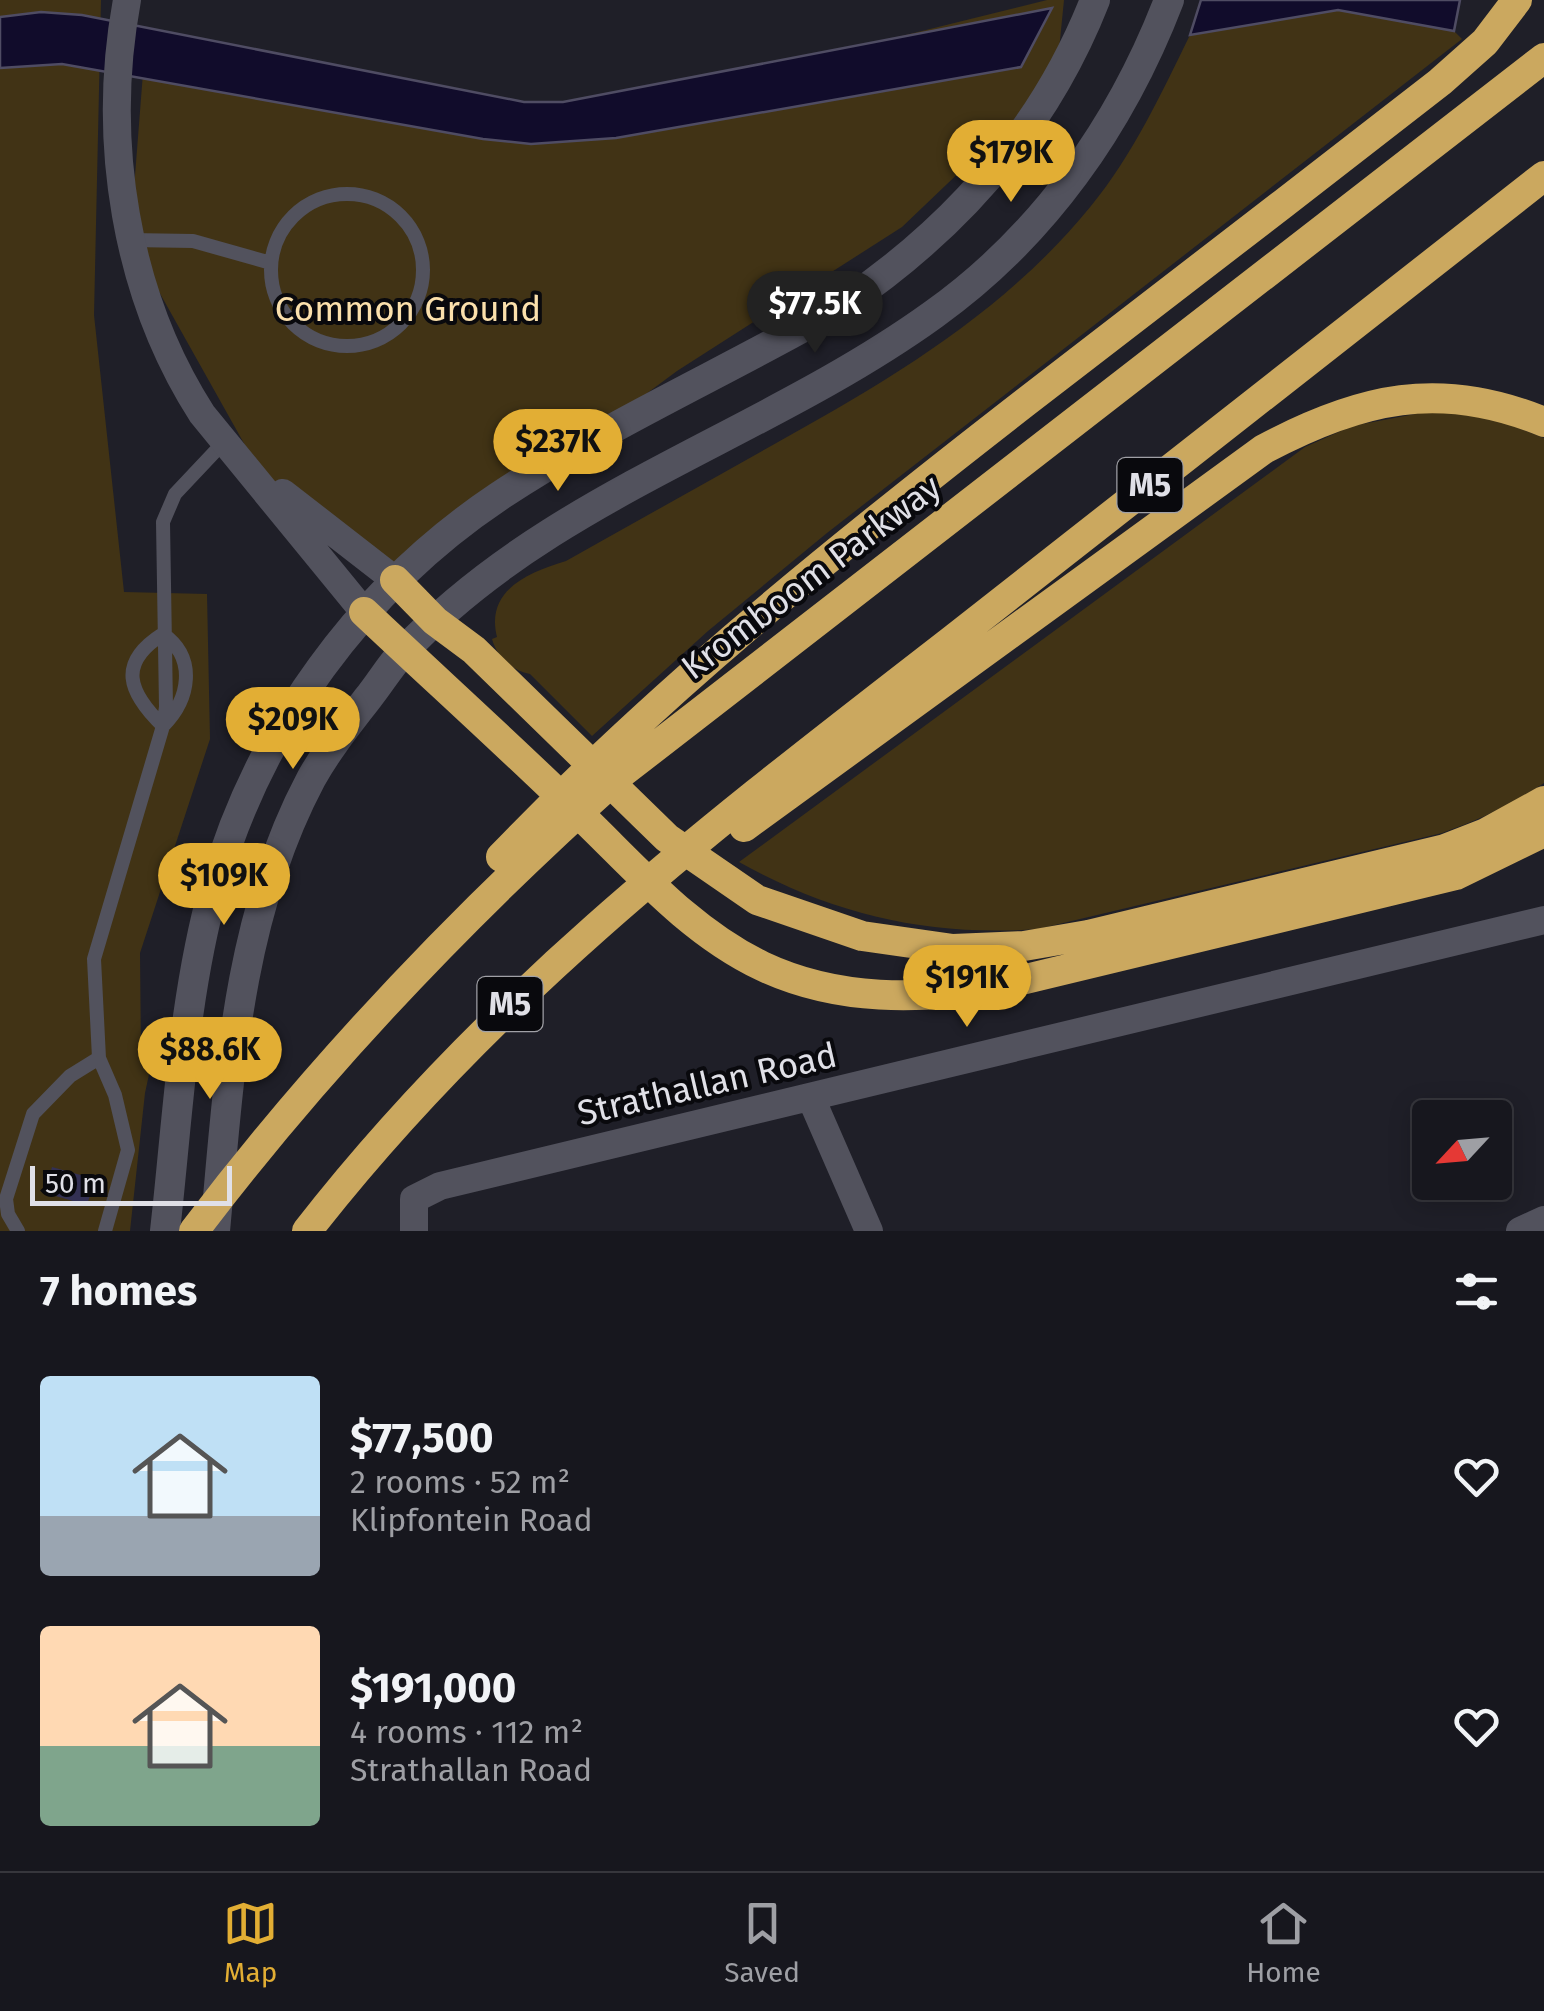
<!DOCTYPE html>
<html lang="en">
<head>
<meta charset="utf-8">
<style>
  :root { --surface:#17171e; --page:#24242b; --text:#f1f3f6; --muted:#9e9fa4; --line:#36363c; --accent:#e2ae34 }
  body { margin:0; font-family:"Fira Sans",sans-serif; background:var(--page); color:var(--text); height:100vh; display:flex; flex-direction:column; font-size:38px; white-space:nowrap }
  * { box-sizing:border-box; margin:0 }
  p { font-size:32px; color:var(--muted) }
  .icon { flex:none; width:55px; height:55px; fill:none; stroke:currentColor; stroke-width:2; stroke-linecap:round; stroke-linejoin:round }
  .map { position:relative; height:1231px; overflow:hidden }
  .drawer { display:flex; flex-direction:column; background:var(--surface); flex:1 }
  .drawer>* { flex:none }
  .needle { width:65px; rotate:244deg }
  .fabs { position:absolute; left:1412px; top:1100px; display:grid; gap:20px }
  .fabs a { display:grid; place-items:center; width:100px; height:100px; border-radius:10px; background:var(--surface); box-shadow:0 5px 25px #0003,0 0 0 2px var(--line); font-size:50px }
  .scale { position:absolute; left:30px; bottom:25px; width:202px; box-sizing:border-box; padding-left:10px; border:5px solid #e0e0e7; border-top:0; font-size:28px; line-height:35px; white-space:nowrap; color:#e0e0e7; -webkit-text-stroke:8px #09090d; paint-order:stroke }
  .price { position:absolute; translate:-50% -85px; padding:0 22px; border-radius:35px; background:var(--accent); color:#111; font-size:32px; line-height:65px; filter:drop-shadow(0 2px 5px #0008) }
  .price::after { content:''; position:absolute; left:50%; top:60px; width:30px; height:22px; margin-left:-15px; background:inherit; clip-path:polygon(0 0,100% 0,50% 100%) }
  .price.on { background:#222; color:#fff }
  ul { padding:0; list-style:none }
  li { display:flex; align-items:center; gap:30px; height:250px; padding:0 40px }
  li span { display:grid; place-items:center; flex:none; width:280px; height:200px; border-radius:10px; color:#555 }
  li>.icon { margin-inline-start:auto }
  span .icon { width:120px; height:120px; fill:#fffc; stroke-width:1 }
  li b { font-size:42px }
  h2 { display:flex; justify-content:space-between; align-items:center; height:120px; padding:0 40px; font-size:42px }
  .menu { display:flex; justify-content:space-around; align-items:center; height:140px; border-top:2px solid var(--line); background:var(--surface); font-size:28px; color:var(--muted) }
  .menu a { display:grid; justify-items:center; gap:5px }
  .menu .on { color:var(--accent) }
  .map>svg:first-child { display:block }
  .green { fill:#413315 }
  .water { fill:#110c2b; stroke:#4f4c63; stroke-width:2.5 }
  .building { fill:#333053 }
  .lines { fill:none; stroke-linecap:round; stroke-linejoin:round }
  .lane { stroke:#52525d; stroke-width:14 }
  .street { stroke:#52525d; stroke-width:28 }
  .secondary { stroke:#52525d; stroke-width:30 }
  .highway { stroke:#cba85f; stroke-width:30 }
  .labels { text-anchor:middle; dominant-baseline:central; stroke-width:8; stroke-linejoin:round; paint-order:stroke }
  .shield { fill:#09090d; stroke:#a0a0a6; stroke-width:2.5 }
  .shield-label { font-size:32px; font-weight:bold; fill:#e0e0e7 }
  .park-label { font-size:35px; fill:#fbe0ac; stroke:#09090d }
  .street-label { font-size:35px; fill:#e0e0e7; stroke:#09090d }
</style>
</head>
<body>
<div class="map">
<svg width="1544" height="1231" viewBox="0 0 1544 1231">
  <rect width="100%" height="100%" fill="#1f1f28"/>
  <path class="green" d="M0,0H101L94,315L124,592L207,594L210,739L140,953L141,1053L153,1056L145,1093L130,1231H0Z
    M1047,0H1064L1056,80L902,227L677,371L395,580L264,479L130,240L145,47L549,123Z
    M1338,10L1454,31L1462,39L827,533L708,631L592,736L530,674C512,671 497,657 492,639L497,637C485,590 529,572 566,561C634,523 703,484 771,446C890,380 1004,313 1091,206C1133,155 1161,94 1190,35Z
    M1431,411L1488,416L1544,438V783C1512,805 1479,820 1442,833L1038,929C930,937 833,915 739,862L1305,447L1352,426Z"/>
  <path class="water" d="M1201,0H1460L1454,31L1338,10L1190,35Z
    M1052,8L1021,67L616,138L531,144L483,139L62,64L0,68V17L41,12L82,15L524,102H563Z"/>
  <path class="building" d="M52,1167L95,1179L87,1205L45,1193Z"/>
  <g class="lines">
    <path class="lane" d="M271 270a76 76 0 1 1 152 0a76 76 0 1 1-152 0Z
      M130,240L193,241L271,263
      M163,634C117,663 128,692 163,726
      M163,634C197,658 190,699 163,726
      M18,1231L8,1214L6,1199L33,1114L70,1076L99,1058
      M105,1231L128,1150L115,1095L99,1058L94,959L163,726L166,707L163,522L175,494L224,442"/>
    <path class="street" d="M127,0C101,140 125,294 202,414L364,612
      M283,493L395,580
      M811,1098L869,1231
      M414,1231V1199L440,1186L1544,920
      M1520,1231L1544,1220"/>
    <path class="secondary" d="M165,1231C178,1117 183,998 214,887C258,730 362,588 498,497C606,425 728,371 841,306C955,229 1044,130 1095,0
      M215,1231C229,1078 237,918 311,779C327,750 348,724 368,698C380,683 390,666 403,652C549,496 764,437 934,314C1043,236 1121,125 1169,0"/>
    <path class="highway" d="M395,580L435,621L474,650L667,838L757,900L862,936L953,949L1024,946L1088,935L1445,849L1486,833L1544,801
      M364,612C434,678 506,743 575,810C633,865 688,931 762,966C836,1001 922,1001 1001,985L1456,875L1544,832
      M744,827L1264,449C1360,398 1440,379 1544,422
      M501,857C662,689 844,543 1027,401C1164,295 1303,189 1440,82L1485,42L1517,0
      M194,1231C322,1062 465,913 623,772L1544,58
      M307,1231C492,993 715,824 951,641C1149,486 1346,331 1544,176"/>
  </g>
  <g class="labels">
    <g class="shield">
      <rect x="1117.5" y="458" width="65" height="54" rx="8"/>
      <rect x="477.5" y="977" width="65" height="54" rx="8"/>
    </g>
    <g class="shield-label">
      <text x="1150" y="485">M5</text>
      <text x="510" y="1004">M5</text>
    </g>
    <g class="park-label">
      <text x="408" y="309">Common Ground</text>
    </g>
    <g class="street-label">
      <text transform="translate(811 577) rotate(-37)">Kromboom Parkway</text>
      <text transform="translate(707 1084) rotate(-13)">Strathallan Road</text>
    </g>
  </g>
</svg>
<div class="fabs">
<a><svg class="needle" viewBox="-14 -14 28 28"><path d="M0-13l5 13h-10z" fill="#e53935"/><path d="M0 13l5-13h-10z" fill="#9e9fa4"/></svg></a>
</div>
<div class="scale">50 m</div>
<b class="price" style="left:1011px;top:205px">$179K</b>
<b class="price on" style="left:815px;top:356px">$77.5K</b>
<b class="price" style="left:558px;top:494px">$237K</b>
<b class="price" style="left:293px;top:772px">$209K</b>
<b class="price" style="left:224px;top:928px">$109K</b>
<b class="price" style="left:967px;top:1030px">$191K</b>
<b class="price" style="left:210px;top:1102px">$88.6K</b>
</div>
<section class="drawer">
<h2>7 homes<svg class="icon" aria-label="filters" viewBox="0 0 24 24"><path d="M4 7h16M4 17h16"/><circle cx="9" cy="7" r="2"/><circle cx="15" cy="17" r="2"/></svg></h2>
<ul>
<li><span style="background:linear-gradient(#bfe0f5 70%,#9aa5b1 0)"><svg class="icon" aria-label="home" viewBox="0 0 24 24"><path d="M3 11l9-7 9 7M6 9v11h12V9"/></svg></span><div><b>$77,500</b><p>2 rooms · 52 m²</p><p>Klipfontein Road</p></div><svg class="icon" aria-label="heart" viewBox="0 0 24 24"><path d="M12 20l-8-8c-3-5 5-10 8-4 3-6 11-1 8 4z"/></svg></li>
<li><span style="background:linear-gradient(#ffd9b3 60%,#7fa58c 0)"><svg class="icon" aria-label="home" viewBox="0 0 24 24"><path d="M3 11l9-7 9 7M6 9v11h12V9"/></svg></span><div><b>$191,000</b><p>4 rooms · 112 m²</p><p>Strathallan Road</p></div><svg class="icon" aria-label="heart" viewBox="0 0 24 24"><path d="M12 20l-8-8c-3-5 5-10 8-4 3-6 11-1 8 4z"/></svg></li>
</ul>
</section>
<nav class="menu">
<a class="on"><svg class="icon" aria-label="map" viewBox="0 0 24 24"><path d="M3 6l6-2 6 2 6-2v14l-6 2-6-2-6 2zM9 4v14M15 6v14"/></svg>Map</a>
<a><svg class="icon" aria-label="saved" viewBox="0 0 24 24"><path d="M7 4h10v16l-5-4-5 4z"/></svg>Saved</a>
<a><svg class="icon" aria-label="home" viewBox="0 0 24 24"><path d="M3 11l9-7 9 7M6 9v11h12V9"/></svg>Home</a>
</nav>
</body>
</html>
